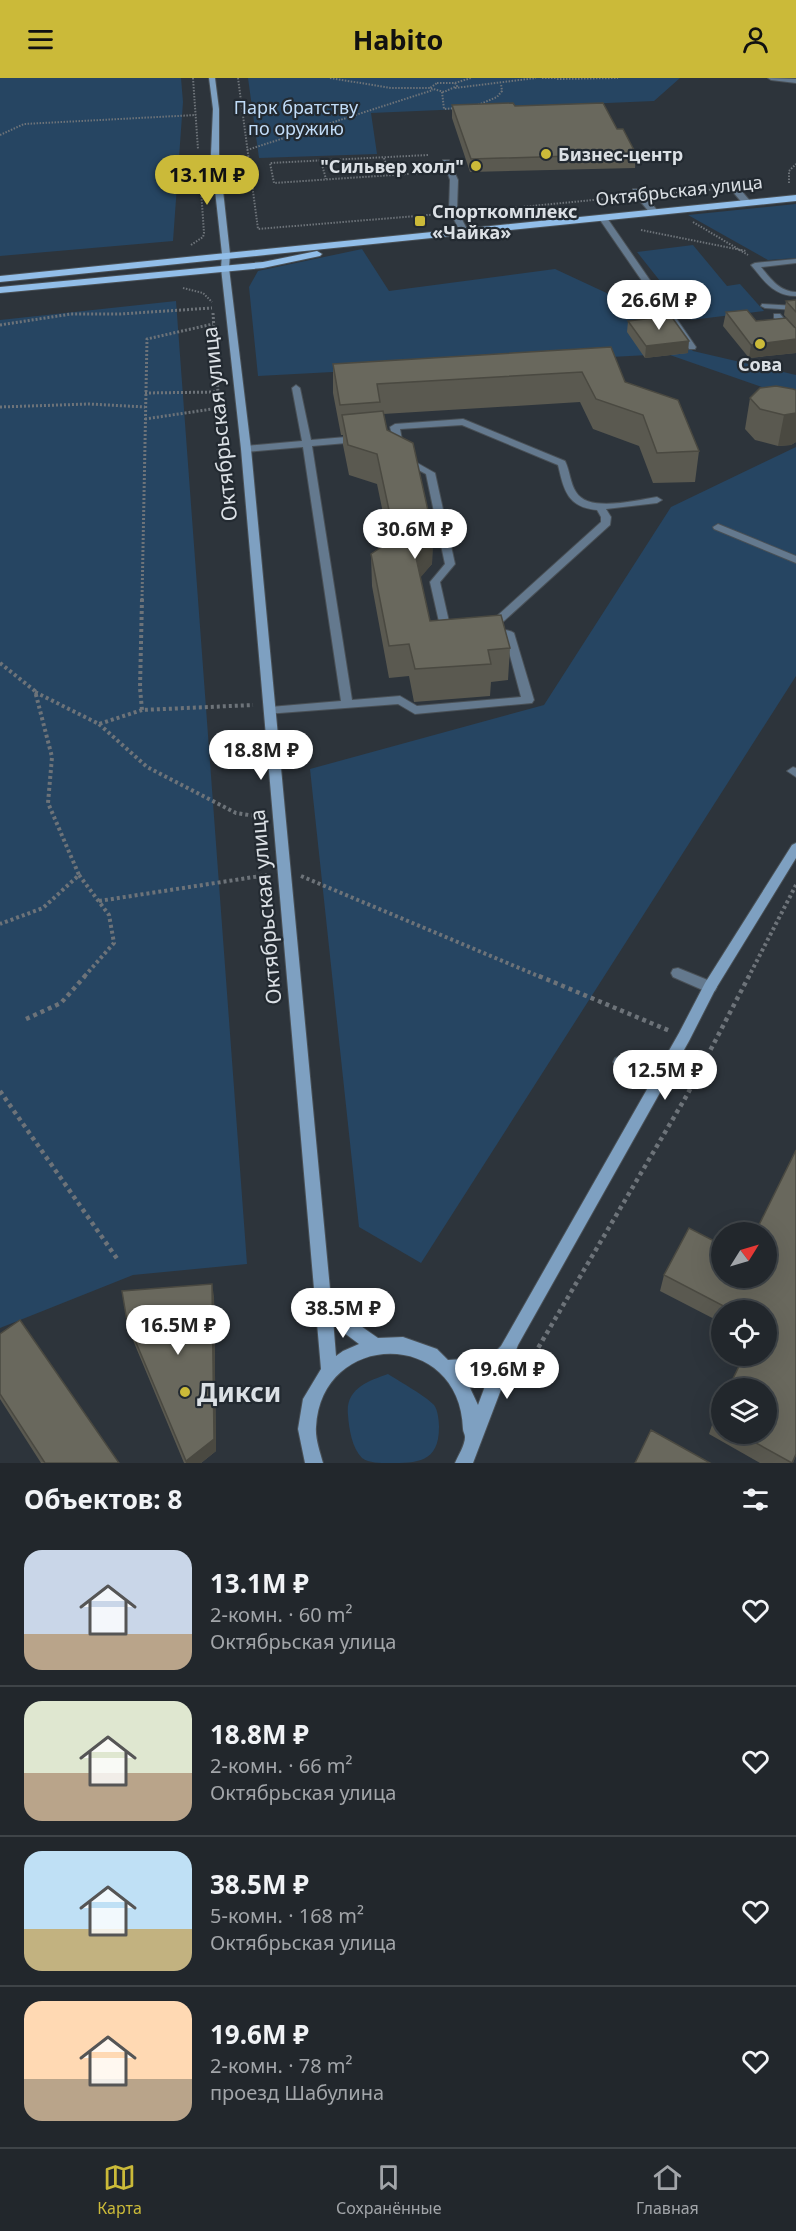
<!DOCTYPE html>
<html lang="ru">
<head>
<meta charset="utf-8">
<style>
  :root { --surface:#22272c; --page:#2e3338; --text:#f1f3f6; --muted:#a2a5a9; --line:#3f4448; --accent:#cbba39 }
  body { margin:0; font-family:"Noto Sans",sans-serif; background:var(--page); color:var(--text); height:100vh; display:flex; flex-direction:column; font-size:22px; white-space:nowrap }
  * { box-sizing:border-box; margin:0 }
  p { font-size:20px; color:var(--muted) }
  .icon { flex:none; width:33px; height:33px; fill:none; stroke:currentColor; stroke-width:2; stroke-linecap:round; stroke-linejoin:round }
  .map { position:relative; height:1385px; overflow:hidden }
  .panel { display:flex; flex-direction:column; background:var(--surface); flex:1 }
  .panel>* { flex:none }
  .needle { width:39px; rotate:53deg }
  .controls { position:absolute; left:711px; top:1144px; display:grid; gap:12px }
  .controls a { display:grid; place-items:center; width:66px; height:66px; border-radius:50%; background:var(--surface); box-shadow:0 6px 24px #0002,0 0 0 2px var(--line); font-size:30px }
  .price { position:absolute; translate:-50% -51px; padding:0 14px; border-radius:21px; background:#fff; color:#222; font-size:20px; line-height:39px; filter:drop-shadow(0 2px 3px #0008) }
  .price::after { content:''; position:absolute; left:50%; top:36px; width:18px; height:14px; margin-left:-9px; background:inherit; clip-path:polygon(0 0,100% 0,50% 100%) }
  .price.current { background:var(--accent); color:#111 }
  ul { padding:0; list-style:none }
  li { display:flex; align-items:center; gap:18px; height:150px; padding:0 24px }
  li+li { border-top:2px solid var(--line) }
  li span { display:grid; place-items:center; flex:none; width:168px; height:120px; border-radius:18px; color:#555 }
  li>.icon { margin-inline-start:auto }
  span .icon { width:72px; height:72px; fill:#fffc; stroke-width:1 }
  li b { font-size:26px }
  h2 { display:flex; justify-content:space-between; align-items:center; height:72px; padding:0 24px; font-size:26px }
  header { display:flex; justify-content:space-between; align-items:center; height:78px; padding:0 24px; background:var(--accent); color:#111; font-size:27px; font-weight:700 }
  .tabs { display:flex; justify-content:space-around; align-items:center; height:84px; border-top:2px solid var(--line); background:var(--surface); font-size:16px; color:var(--muted) }
  .tabs a { display:grid; justify-items:center; gap:3px }
  .tabs .current { color:var(--accent) }
  .map>svg:first-child { display:block }
  .green { fill:#264562 }
  .lines { fill:none; stroke-linecap:round; stroke-linejoin:round }
  .lane-casing { stroke:#495056; stroke-width:2 }
  .secondary-casing { stroke:#495056; stroke-width:2 }
  .primary-casing { stroke:#495056; stroke-width:2 }
  .path-far3 { stroke:#6d7379; stroke-width:2; stroke-dasharray:1.5 1.5; stroke-linecap:butt }
  .path-far2 { stroke:#6d7379; stroke-width:3; stroke-dasharray:2 2; stroke-linecap:butt }
  .path-far1 { stroke:#6d7379; stroke-width:4; stroke-dasharray:3 3; stroke-linecap:butt }
  .path { stroke:#6d7379; stroke-width:4.5; stroke-dasharray:4 4; stroke-linecap:butt }
  .lane { fill:#64798e; fill-rule:evenodd }
  .secondary { fill:#7ea0c1; fill-rule:evenodd }
  .primary { fill:#92bee9; fill-rule:evenodd }
  .wall { fill:#5a5950 }
  .shaded-wall { fill:#4a4941 }
  .building { fill:#69685d; stroke:#4a4941; stroke-width:1.5 }
  .poi-dot { fill:#cbba39; stroke:#232a31; stroke-width:2 }
  .labels { text-anchor:middle; dominant-baseline:central; stroke-width:4.5; stroke-linejoin:round; paint-order:stroke }
  .far-park-label { font-size:18px; fill:#c1dcf8; stroke:#232a31 }
  .far-poi-label { font-size:18px; font-weight:bold; fill:#dbe0e5; stroke:#232a31; text-anchor:start }
  .far-street-label { font-size:18px; fill:#dbe0e5; stroke:#232a31 }
  .street-label { font-size:21px; fill:#dbe0e5; stroke:#232a31 }
  .near-poi-label { font-size:26px; font-weight:bold; fill:#dbe0e5; stroke:#232a31; text-anchor:start }
</style>
</head>
<body>
<header><svg class="icon" aria-label="menu" viewBox="0 0 24 24"><path d="M4 6h16M4 12h16M4 18h16"/></svg>Habito<svg class="icon" aria-label="person" viewBox="0 0 24 24"><circle cx="12" cy="8" r="4"/><path d="M4 21q1-7 8-7t8 7"/></svg></header>
<div class="map">
<svg width="796" height="1385" viewBox="0 0 796 1385">
  <rect width="100%" height="100%" fill="#2d343b"/>
  <path class="green" d="M0,0H181L183,24L173,163L0,178Z
    M248,0H680L654,23L371,35L377,76L259,80Z
    M796,126V180L768,182L688,137Z
    M693,167L727,208L740,206L764,233L691,242L637,174Z
    M362,171L389,213L555,191L656,238L693,273L796,297V321L667,276L258,298L249,209L258,193Z
    M176,223L247,1186L133,1197L0,1250V242Z
    M796,369V598L421,1185L359,1149L310,691L544,627L671,429Z
    M388,1296C399,1303 427,1319 434,1327C438,1332 439,1344 439,1349C439,1385 417,1385 389,1385C380,1385 369,1385 362,1380C352,1370 349,1351 348,1337C345,1311 368,1303 388,1296Z"/>
  <g class="lines">
    <g class="lane-casing">
      <path id="lane" d="M768,0L796,1V5L771,2Z
        M443,82H449L458,102L457,132L468,153L467,155H461L449,132L450,102Z
        M728,104H734L750,123V127H744L728,108Z
        M633,111H639L657,132V136H651L633,115Z
        M599,137H605L696,269L695,271H689L598,139Z
        M796,181V185L761,189C771,201 779,213 796,214V218C774,218 764,203 751,187L755,185Z
        M762,226L796,228V232L765,230L761,228Z
        M774,236H780L796,254V262L793,261L774,240Z
        M296,307L300,310L311,362L358,358L363,361L358,364L312,368L352,622L400,618L417,628L521,619L505,559L491,560L486,557C492,552 508,550 514,555L534,622L532,625L415,636L398,626L266,636L264,633L270,629L341,623L303,369L246,374L241,371L246,368L302,363L292,310Z
        M463,341L565,383C570,393 570,405 576,414C588,435 637,422 657,419L662,422L657,425L606,431L611,439L610,447L494,552H486L485,550L486,548L601,444V439L597,432C567,429 564,412 558,387L462,347L400,351L405,378L435,395L455,486L440,504L452,557L447,560L442,557L430,504L445,486L426,396L398,381L390,349L395,346Z
        M718,446L796,478V485L714,451L713,449Z
        M793,689L796,690V699L787,693Z
        M678,890L715,905L717,909L715,913L710,914L705,913L673,899L671,895L673,891Z
        M620,978L664,997L666,1001L664,1005L659,1007L654,1005L615,988L613,984L615,980Z"/>
    </g>
    <g class="secondary-casing">
      <path id="secondary" d="M209,0H215L219,31V76L230,176L229,190L251,371L330,1211L355,1244L378,1260L403,1259L437,1271L448,1282L479,1280L494,1275L501,1268L679,955L705,905L792,767L796,765V780L715,912L689,963L518,1267L473,1385H455C458,1378 465,1367 465,1359C465,1356 463,1354 463,1351C460,1250 321,1252 316,1349C315,1360 320,1374 323,1385H305L298,1351L303,1321L321,1291L241,371L221,190L222,176L211,76L213,31ZM333,1241L343,1254L359,1266L343,1273L336,1278ZM491,1292L478,1327L464,1297L479,1296Z"/>
    </g>
    <g class="primary-casing">
      <path id="primary" d="M796,117V123L0,204V198Z
        M317,173L322,176L320,178L263,190L0,215V209L263,184Z"/>
    </g>
    <path class="path-far3" d="M193,0L198,71
      M238,0L258,151L441,136
      M330,0L391,10H430
      M542,0H559
      M557,1L618,0
      M437,5H455L457,8L444,14L430,10Z
      M455,5L471,0
      M455,10L536,0
      M442,14L444,31L456,30
      M478,27L497,19L502,13L501,6
      M0,57L24,46L196,37
      M247,72L433,12
      M428,77L270,85L274,105L437,94
      M384,80L389,97
      M321,83L326,101
      M789,105V93L796,86
      M658,116L719,111
      M470,134L624,119
      M693,144L748,177
      M641,152L746,173
      M191,167L203,159L204,155L200,97
      M183,210L203,215L212,224"/>
    <path class="path-far2" d="M0,247L71,236H120L212,230
      M145,315L218,314
      M0,329L89,326L145,329
      M145,341L219,330L213,235
      M142,522L147,261L213,246"/>
    <path class="path-far1" d="M142,521L140,610L142,632L253,627
      M0,585L35,613L52,679L48,725L79,797L43,830L0,846
      M35,614L99,646L142,632
      M99,646L147,689L236,735L262,739
      M79,797L109,837L114,865L83,900
      M301,798L543,900
      M99,823L267,797
      M748,900L796,807"/>
    <path class="path" d="M539,898L670,953
      M26,941L61,925L85,898
      M0,1013L118,1182
      M518,1304L687,1017L749,898"/>
    <use href="#lane" class="lane"/>
    <use href="#secondary" class="secondary"/>
    <use href="#primary" class="primary"/>
  </g>
  <path class="wall" d="M452,27L515,28L617,51L636,76L635,90L470,94L452,40Z
    M796,222V275L749,280L723,248L726,234L756,243L795,249L784,237L786,223Z
    M628,243L688,275L645,280L627,254Z
    M611,269L625,304L699,373L695,404L653,405L639,368L593,351L580,324L383,336L387,352L433,455L432,486L420,499L430,543L510,570L508,602L491,604L490,618L414,624L409,598L389,600L372,508L371,476L389,464L377,406L349,397L343,367V357H341L333,315V286Z
    M796,312V364L791,367L778,368L755,362L745,351L750,320Z
    M796,1072V1377L793,1385H760L709,1356L714,1341L722,1325V1356H766V1233H722V1245L660,1213L664,1197L722,1200L755,1155Z
    M214,1218L216,1373L201,1385H184L130,1255L127,1243Z
    M0,1256L119,1385H41L0,1321Z"/>
  <path class="shaded-wall" d="M796,261V275L749,280L751,267Z
    M689,263L688,275L645,280L646,268Z
    M796,335V364L791,367L778,368L784,337Z
    M433,455L432,486L415,506V475Z
    M212,1206L214,1218L216,1373L201,1385H186Z"/>
  <path class="building" d="M513,25L515,28L603,25L617,51H623L636,76L471,81L452,27Z
    M796,222V234L786,223Z
    M747,232L756,243L786,240L794,249L796,250V261L751,267L726,234Z
    M671,238L689,263L646,268L628,243Z
    M611,269L625,304L678,322L699,373L657,375L643,337L596,321L582,294L377,306L380,324L340,327L333,286Z
    M776,308L793,311L796,312V335L784,337L760,331L750,320L760,310Z
    M383,333L387,352L413,365L433,455L415,475L430,543L501,537L510,570L488,572L491,586L415,591L409,566L389,568L371,476L395,460L377,376L348,367L342,337Z
    M796,1072V1376L792,1385L740,1356H766V1311H728L744,1278H766V1233H733L664,1197L689,1150L722,1167V1200H766V1155H735L739,1147L755,1155Z
    M212,1206L214,1361L186,1383L127,1243L122,1213Z
    M20,1242L119,1385H45L0,1316V1256Z
    M722,1325V1345L714,1341Z
    M651,1352L710,1385H635Z"/>
  <g class="poi-dot">
    <circle cx="546" cy="76" r="6"/>
    <circle cx="476" cy="88" r="6"/>
    <rect x="414" y="137" width="12" height="12" rx="3"/>
    <circle cx="760" cy="266" r="6"/>
    <circle cx="185" cy="1314" r="6"/>
  </g>
  <g class="labels">
    <g class="far-park-label">
      <text x="296" y="29">Парк братству<tspan x="296" dy="21">по оружию</tspan></text>
    </g>
    <g class="far-poi-label">
      <text x="558" y="76">Бизнес-центр</text>
      <text x="464" y="88" text-anchor="end">"Сильвер холл"</text>
      <text x="432" y="133">Спорткомплекс<tspan x="432" dy="21">«Чайка»</tspan></text>
      <text x="760" y="286" text-anchor="middle">Сова</text>
    </g>
    <g class="far-street-label">
      <text transform="translate(679 112) rotate(-6)">Октябрьская улица</text>
    </g>
    <g class="street-label">
      <text transform="translate(219 346) rotate(-96)">Октябрьская улица</text>
      <text transform="translate(265 829) rotate(-95)">Октябрьская улица</text>
    </g>
    <g class="near-poi-label">
      <text x="197" y="1314">Дикси</text>
    </g>
  </g>
</svg>
<div class="controls">
<a><svg class="needle" viewBox="-14 -14 28 28"><path d="M0-13l5 13h-10z" fill="#e53935"/><path d="M0 13l5-13h-10z" fill="#a2a5a9"/></svg></a>
<a><svg class="icon" aria-label="locate" viewBox="0 0 24 24"><circle cx="12" cy="12" r="6"/><path d="M12 2v4M12 18v4M2 12h4M18 12h4"/></svg></a>
<a><svg class="icon" aria-label="layers" viewBox="0 0 24 24"><path d="M12 4l9 5-9 5-9-5zM3 14l9 5 9-5"/></svg></a>
</div>
<b class="price current" style="left:207px;top:128px">13.1M ₽</b>
<b class="price" style="left:659px;top:253px">26.6M ₽</b>
<b class="price" style="left:415px;top:482px">30.6M ₽</b>
<b class="price" style="left:261px;top:703px">18.8M ₽</b>
<b class="price" style="left:665px;top:1023px">12.5M ₽</b>
<b class="price" style="left:343px;top:1261px">38.5M ₽</b>
<b class="price" style="left:178px;top:1278px">16.5M ₽</b>
<b class="price" style="left:507px;top:1322px">19.6M ₽</b>
</div>
<section class="panel">
<h2>Объектов: 8<svg class="icon" aria-label="filters" viewBox="0 0 24 24"><path d="M4 7h16M4 17h16"/><circle cx="9" cy="7" r="2"/><circle cx="15" cy="17" r="2"/></svg></h2>
<ul>
<li><span style="background:linear-gradient(#c9d6e8 70%,#b9a48a 0)"><svg class="icon" aria-label="home" viewBox="0 0 24 24"><path d="M3 11l9-7 9 7M6 9v11h12V9"/></svg></span><div><b>13.1M ₽</b><p>2-комн. · 60 m²</p><p>Октябрьская улица</p></div><svg class="icon" aria-label="heart" viewBox="0 0 24 24"><path d="M12 20l-8-8c-3-5 5-10 8-4 3-6 11-1 8 4z"/></svg></li>
<li><span style="background:linear-gradient(#dfe7d0 60%,#b9a48a 0)"><svg class="icon" aria-label="home" viewBox="0 0 24 24"><path d="M3 11l9-7 9 7M6 9v11h12V9"/></svg></span><div><b>18.8M ₽</b><p>2-комн. · 66 m²</p><p>Октябрьская улица</p></div><svg class="icon" aria-label="heart" viewBox="0 0 24 24"><path d="M12 20l-8-8c-3-5 5-10 8-4 3-6 11-1 8 4z"/></svg></li>
<li><span style="background:linear-gradient(#bfe0f5 65%,#c2b280 0)"><svg class="icon" aria-label="home" viewBox="0 0 24 24"><path d="M3 11l9-7 9 7M6 9v11h12V9"/></svg></span><div><b>38.5M ₽</b><p>5-комн. · 168 m²</p><p>Октябрьская улица</p></div><svg class="icon" aria-label="heart" viewBox="0 0 24 24"><path d="M12 20l-8-8c-3-5 5-10 8-4 3-6 11-1 8 4z"/></svg></li>
<li><span style="background:linear-gradient(#ffd9b3 65%,#b9a48a 0)"><svg class="icon" aria-label="home" viewBox="0 0 24 24"><path d="M3 11l9-7 9 7M6 9v11h12V9"/></svg></span><div><b>19.6M ₽</b><p>2-комн. · 78 m²</p><p>проезд Шабулина</p></div><svg class="icon" aria-label="heart" viewBox="0 0 24 24"><path d="M12 20l-8-8c-3-5 5-10 8-4 3-6 11-1 8 4z"/></svg></li>
</ul>
</section>
<nav class="tabs">
<a class="current"><svg class="icon" aria-label="map" viewBox="0 0 24 24"><path d="M3 6l6-2 6 2 6-2v14l-6 2-6-2-6 2zM9 4v14M15 6v14"/></svg>Карта</a>
<a><svg class="icon" aria-label="saved" viewBox="0 0 24 24"><path d="M7 4h10v16l-5-4-5 4z"/></svg>Сохранённые</a>
<a><svg class="icon" aria-label="home" viewBox="0 0 24 24"><path d="M3 11l9-7 9 7M6 9v11h12V9"/></svg>Главная</a>
</nav>
</body>
</html>
